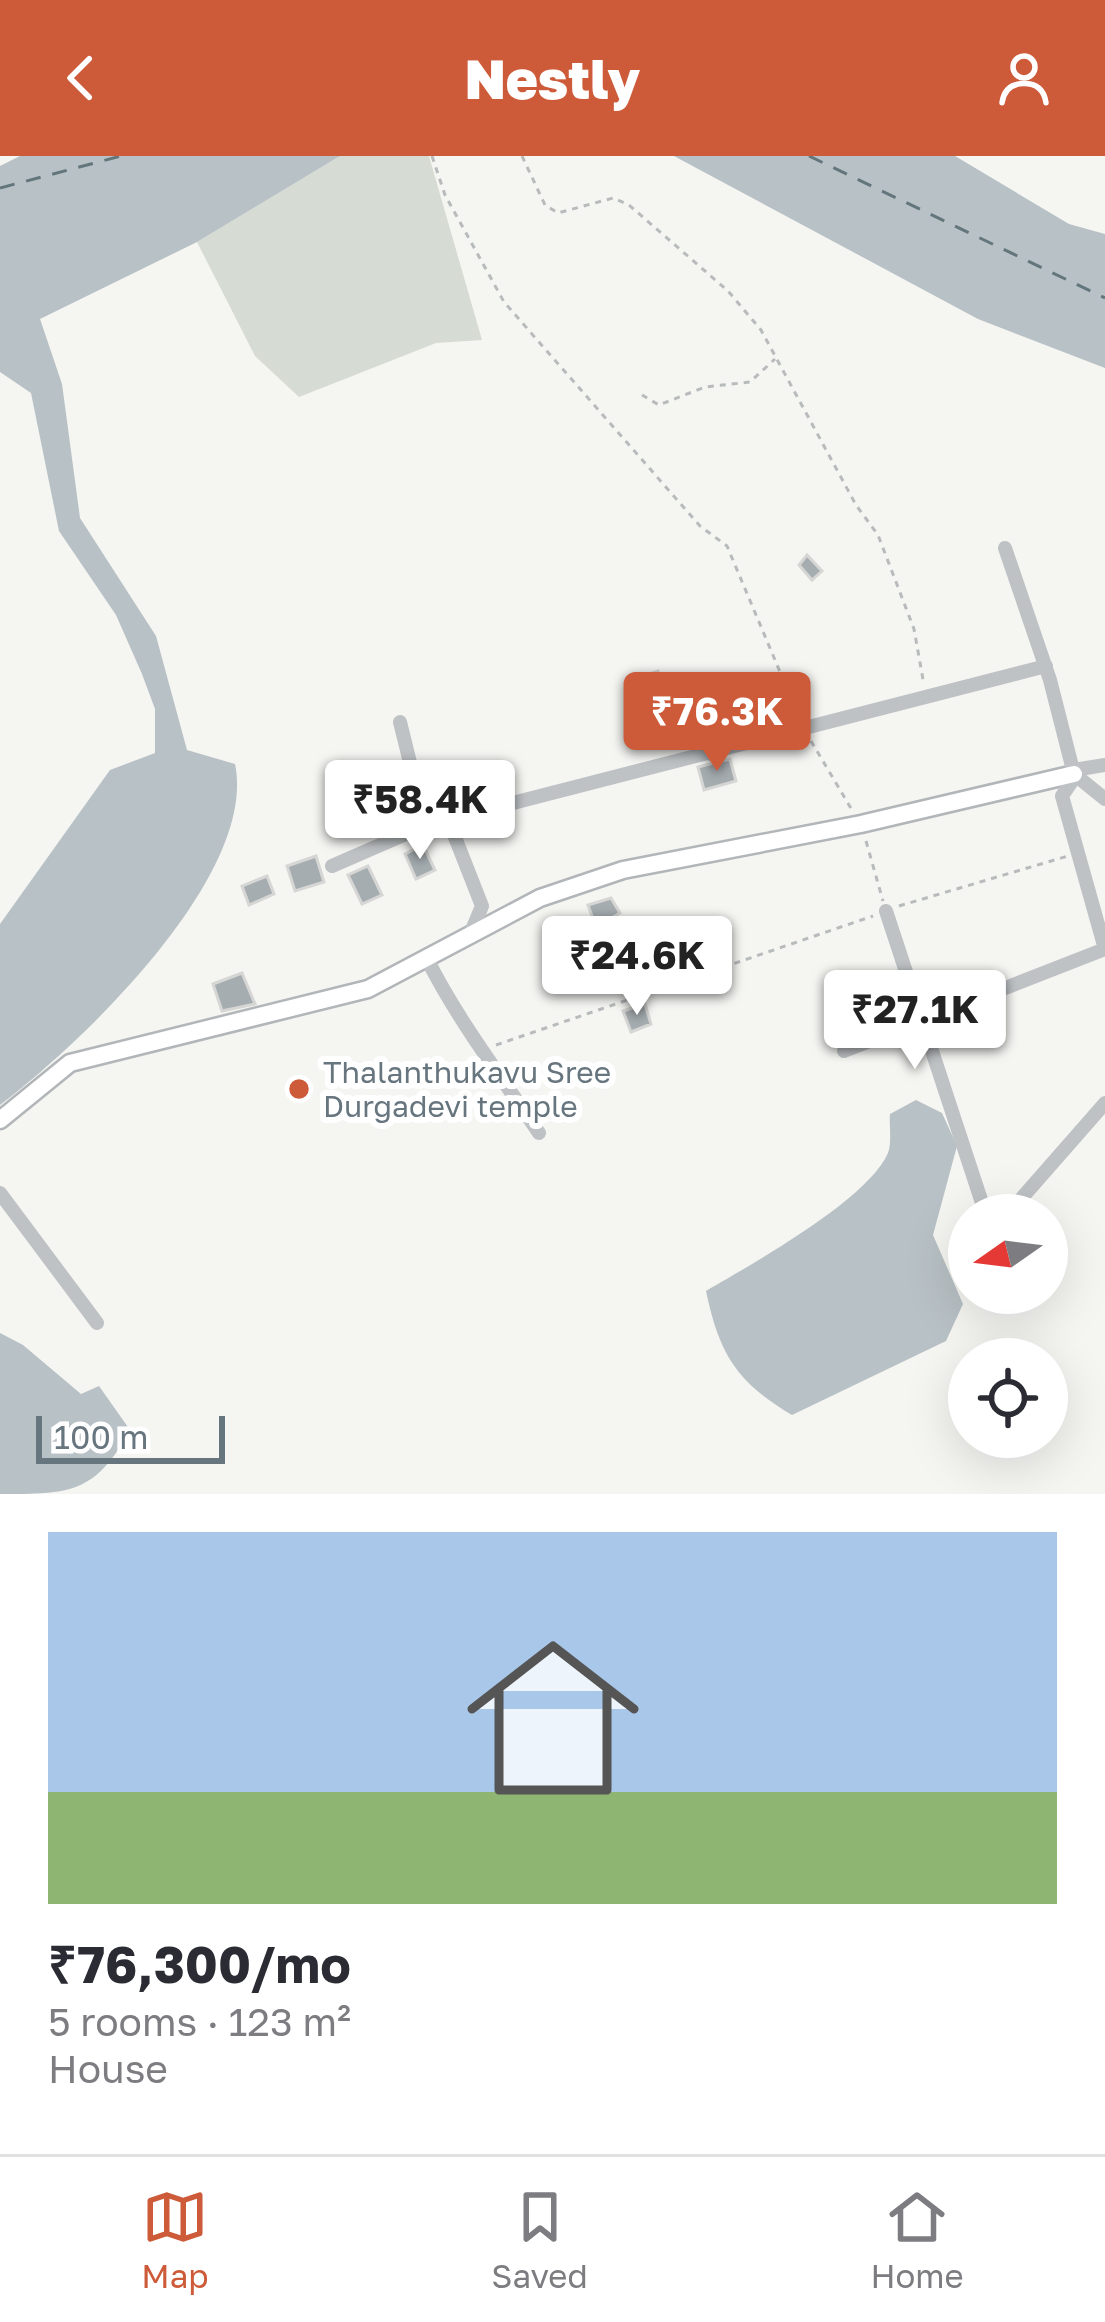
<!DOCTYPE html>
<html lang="en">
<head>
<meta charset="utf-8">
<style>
  :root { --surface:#fff; --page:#f7f7f7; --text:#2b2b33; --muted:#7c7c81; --line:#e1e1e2; --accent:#cd5b39 }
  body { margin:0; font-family:"Golos Text",sans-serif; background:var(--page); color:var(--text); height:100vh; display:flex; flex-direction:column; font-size:45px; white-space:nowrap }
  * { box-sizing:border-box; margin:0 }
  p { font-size:39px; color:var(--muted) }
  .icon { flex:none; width:66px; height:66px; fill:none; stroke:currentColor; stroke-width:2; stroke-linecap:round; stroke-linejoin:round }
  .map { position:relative; height:1338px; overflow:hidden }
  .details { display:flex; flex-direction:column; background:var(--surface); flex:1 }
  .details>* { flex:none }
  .needle { width:78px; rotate:256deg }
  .controls { position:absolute; left:948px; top:1038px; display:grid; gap:24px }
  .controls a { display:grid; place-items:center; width:120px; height:120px; border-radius:50%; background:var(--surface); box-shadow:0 12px 48px #0002; font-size:60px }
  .scale { position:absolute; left:36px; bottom:30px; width:189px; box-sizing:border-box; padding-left:12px; border:6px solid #67757f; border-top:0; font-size:33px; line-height:42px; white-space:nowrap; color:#67757f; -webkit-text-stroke:9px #fff; paint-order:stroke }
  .price { position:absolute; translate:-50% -102px; padding:0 27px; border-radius:12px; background:#fff; color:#222; font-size:39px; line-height:78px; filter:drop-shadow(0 3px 6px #0008) }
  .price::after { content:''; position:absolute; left:50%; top:72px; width:36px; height:27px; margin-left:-18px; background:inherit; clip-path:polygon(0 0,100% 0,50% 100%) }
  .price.current { background:var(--accent); color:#fff }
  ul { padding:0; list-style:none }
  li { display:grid; align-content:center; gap:24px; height:636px; padding:0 48px }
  li span { display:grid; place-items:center; height:372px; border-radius:0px; color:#555 }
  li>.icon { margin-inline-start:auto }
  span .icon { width:216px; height:216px; fill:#fffc; stroke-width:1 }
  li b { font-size:51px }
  header { display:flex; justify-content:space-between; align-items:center; height:156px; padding:0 48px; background:var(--accent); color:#fff; font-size:54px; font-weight:800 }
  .menu { display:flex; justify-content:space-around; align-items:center; height:168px; border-top:3px solid var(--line); background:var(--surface); font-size:33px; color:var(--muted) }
  .menu a { display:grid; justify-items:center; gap:6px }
  .menu .current { color:var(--accent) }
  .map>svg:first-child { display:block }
  .green { fill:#d6dbd3 }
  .water { fill:#b8c1c5 }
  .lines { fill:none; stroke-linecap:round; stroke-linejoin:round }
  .ferry { stroke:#63767c; stroke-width:3; stroke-dasharray:15 12; stroke-linecap:butt }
  .building { fill:#a6adb1; stroke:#d6d6d4; stroke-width:3 }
  .major-casing { stroke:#b2b6b9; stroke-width:21 }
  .path { stroke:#b8bbbc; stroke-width:3; stroke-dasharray:6 6; stroke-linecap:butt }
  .minor { stroke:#bec2c5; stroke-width:14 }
  .major { stroke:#fff; stroke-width:16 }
  .poi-dot { fill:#cd5b39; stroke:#fff; stroke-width:4.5 }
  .labels { text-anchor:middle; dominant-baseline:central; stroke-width:12; stroke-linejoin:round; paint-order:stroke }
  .poi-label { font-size:30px; fill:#67757f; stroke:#fff; text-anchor:start }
</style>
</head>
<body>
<header><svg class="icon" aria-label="back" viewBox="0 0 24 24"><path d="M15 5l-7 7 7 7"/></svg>Nestly<svg class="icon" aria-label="person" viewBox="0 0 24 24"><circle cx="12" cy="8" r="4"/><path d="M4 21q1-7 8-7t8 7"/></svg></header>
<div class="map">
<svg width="1105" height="1338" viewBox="0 0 1105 1338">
  <rect width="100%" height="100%" fill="#f5f5f2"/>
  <path class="green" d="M340,0H429L482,184L436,187L299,241L255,200L197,86Z"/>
  <path class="water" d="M20,0H340L197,86L40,163L62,228L80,362L156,480L187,594L235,608C258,719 82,887 0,949V768L110,614L155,597V553L142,518L116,459L59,375L31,237L0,216V10Z
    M674,0H955L1069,68L1105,78V212L978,163Z
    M916,944L942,957L957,990L933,1079L963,1148L946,1185L792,1259C736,1226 719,1197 706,1135C750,1109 868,1044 888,997C892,987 889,969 890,958Z
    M0,1177L23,1189L81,1238L99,1230L130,1274C95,1338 70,1338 0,1338Z"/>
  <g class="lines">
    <path class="ferry" d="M809,0L1105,142
      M0,32L121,0"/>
  </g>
  <path class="building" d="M807,399L822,415L812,424L799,409Z
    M658,515L663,535L634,545L628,526Z
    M667,539L676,560L647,567L641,551Z
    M730,603L736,625L704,634L698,611Z
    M423,689L435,714L416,723L405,698Z
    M316,700L324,726L295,735L287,710Z
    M368,710L382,739L362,748L348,719Z
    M267,720L274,738L249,749L242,730Z
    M611,742L620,757L596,771L588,749Z
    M242,817L255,848L222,855L213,828Z
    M645,848L651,868L631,876L623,855Z"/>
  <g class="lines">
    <g class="major-casing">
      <path id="major" d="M0,964L70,907L368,833L540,742L623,714L861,668L1074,618"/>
    </g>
    <path class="path" d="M432,0L445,39L504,146L700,370L727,390L799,561
      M522,0L545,49L558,57L613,42L629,49L728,135L761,174L856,349L878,379L914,473L924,529
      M642,239L659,249L705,231L750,226L775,203
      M811,585L852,654
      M866,685L883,745
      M899,750L1068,700
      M496,889L873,760"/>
    <path class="minor" d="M1005,392L1050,524L1074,618L1105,643
      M683,535L711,598
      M400,566L418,639L433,666
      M332,710L433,666L451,671
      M886,755L986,1059
      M470,779L482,750L451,671L466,659L1046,510
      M426,801C457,863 500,919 539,977
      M844,895L1105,793L1062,640L1080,613L1105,609
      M0,1037L97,1167
      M1007,1059L1105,947"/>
    <use href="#major" class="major"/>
  </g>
  <circle class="poi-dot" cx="299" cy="933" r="12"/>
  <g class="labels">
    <g class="poi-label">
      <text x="323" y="916">Thalanthukavu Sree<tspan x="323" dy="34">Durgadevi temple</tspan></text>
    </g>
  </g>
</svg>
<div class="controls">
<a><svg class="needle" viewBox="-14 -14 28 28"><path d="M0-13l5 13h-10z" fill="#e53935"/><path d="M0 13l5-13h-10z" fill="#7c7c81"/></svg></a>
<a><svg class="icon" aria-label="locate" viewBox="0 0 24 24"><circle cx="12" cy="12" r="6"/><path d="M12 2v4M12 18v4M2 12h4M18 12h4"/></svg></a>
</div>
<div class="scale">100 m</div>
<b class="price current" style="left:717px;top:618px">₹76.3K</b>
<b class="price" style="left:420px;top:706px">₹58.4K</b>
<b class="price" style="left:637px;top:862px">₹24.6K</b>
<b class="price" style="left:915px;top:916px">₹27.1K</b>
</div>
<section class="details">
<ul>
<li><span style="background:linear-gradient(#a9c7e8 70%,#8fb573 0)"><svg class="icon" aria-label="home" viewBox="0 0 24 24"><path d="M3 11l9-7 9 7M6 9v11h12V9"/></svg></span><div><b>₹76,300/mo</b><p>5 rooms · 123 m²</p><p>House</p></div></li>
</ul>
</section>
<nav class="menu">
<a class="current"><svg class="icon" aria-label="map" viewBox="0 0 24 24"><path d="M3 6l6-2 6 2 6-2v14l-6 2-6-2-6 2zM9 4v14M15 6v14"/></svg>Map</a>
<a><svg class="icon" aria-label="saved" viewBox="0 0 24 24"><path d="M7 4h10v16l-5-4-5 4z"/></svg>Saved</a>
<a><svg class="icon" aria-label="home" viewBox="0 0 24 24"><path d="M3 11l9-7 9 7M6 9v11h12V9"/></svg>Home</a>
</nav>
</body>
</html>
